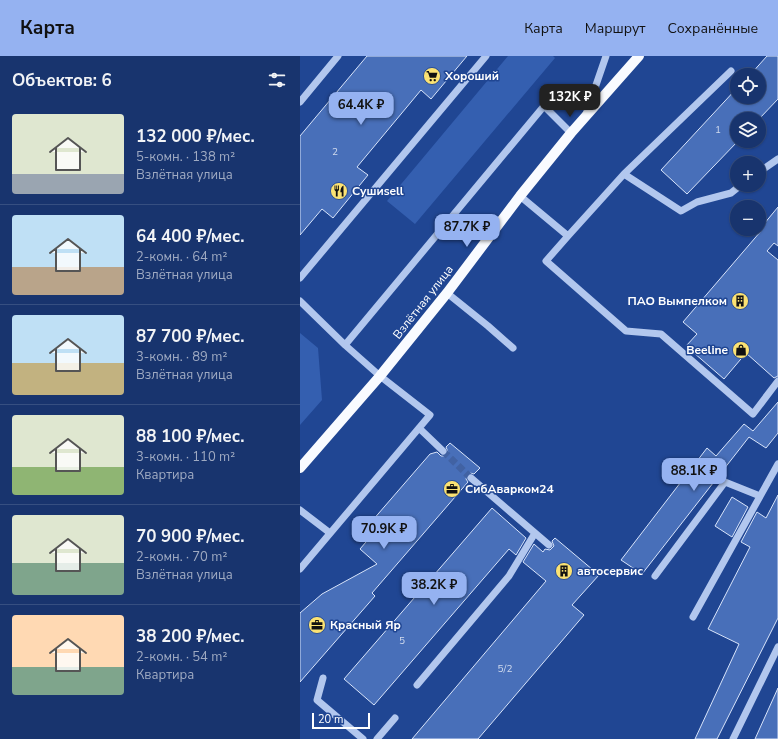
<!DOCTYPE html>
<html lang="ru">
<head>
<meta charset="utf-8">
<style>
  :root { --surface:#18346e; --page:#253f76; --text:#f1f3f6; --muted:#9faac2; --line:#364f81; --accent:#95b2f1 }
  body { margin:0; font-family:"Nunito Sans",sans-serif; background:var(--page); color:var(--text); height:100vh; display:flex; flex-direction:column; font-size:15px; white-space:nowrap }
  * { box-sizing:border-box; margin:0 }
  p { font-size:13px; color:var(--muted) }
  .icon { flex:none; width:22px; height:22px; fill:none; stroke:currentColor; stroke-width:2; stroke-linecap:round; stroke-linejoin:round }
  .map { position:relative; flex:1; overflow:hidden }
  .drawer { display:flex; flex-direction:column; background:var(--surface); width:300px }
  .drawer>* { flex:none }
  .tools { position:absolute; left:430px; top:12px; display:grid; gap:8px }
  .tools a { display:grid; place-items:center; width:36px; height:36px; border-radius:50%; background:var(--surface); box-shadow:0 1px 3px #0004,0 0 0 1px var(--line); font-size:20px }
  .scale { position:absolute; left:12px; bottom:10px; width:58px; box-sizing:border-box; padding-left:4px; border:2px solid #fff; border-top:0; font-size:11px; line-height:14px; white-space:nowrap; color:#fff; -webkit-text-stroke:3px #204693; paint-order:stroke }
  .price { position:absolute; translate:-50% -34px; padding:0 9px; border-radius:8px; background:var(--accent); color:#111; font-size:13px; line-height:26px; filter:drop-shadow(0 1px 2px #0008) }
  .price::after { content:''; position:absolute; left:50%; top:24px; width:12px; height:9px; margin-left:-6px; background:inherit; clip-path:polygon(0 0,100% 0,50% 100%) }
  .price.current { background:#222; color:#fff }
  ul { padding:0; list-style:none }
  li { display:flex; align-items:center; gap:12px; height:100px; padding:0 12px }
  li+li { border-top:1px solid var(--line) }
  li span { display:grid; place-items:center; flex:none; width:112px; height:80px; border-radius:4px; color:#555 }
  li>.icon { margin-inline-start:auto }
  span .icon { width:48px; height:48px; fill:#fffc; stroke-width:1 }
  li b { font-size:17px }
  h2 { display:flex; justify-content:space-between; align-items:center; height:48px; padding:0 12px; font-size:17px }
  header { display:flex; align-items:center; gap:24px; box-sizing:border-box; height:56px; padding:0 20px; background:var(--accent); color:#111 }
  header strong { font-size:19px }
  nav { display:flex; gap:22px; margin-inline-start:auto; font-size:14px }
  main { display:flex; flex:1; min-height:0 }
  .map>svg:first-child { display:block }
  .green { fill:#345fb0 }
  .building { fill:#486fb9; stroke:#d8e4fa }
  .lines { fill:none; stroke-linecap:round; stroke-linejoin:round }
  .minor-tunnel { stroke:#4162a3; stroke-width:7; stroke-dasharray:7 3.5; stroke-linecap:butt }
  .minor { stroke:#b2c7ee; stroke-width:7 }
  .major { stroke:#f9fbff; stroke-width:10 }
  .labels { text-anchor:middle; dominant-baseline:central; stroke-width:3; stroke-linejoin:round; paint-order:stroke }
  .number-label { font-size:10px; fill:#d1dbee }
  .poi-label { font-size:12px; font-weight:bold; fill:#fff; stroke:#204693; text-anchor:start }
  .street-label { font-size:12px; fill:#fff; stroke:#204693 }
</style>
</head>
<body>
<header>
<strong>Карта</strong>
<nav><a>Карта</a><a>Маршрут</a><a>Сохранённые</a></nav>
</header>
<main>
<section class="drawer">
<h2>Объектов: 6<svg class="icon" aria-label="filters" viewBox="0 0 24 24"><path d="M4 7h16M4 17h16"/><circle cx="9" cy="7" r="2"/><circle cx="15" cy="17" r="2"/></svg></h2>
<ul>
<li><span style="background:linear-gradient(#dfe7d0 75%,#9aa5b1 0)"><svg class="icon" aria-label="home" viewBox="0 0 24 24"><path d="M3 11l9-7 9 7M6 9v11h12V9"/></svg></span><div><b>132 000 ₽/мес.</b><p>5-комн. · 138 m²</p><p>Взлётная улица</p></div></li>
<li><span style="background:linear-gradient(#bfe0f5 65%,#b9a48a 0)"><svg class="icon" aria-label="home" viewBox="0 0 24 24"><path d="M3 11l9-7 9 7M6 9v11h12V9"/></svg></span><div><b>64 400 ₽/мес.</b><p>2-комн. · 64 m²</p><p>Взлётная улица</p></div></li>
<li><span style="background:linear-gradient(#bfe0f5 60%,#c2b280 0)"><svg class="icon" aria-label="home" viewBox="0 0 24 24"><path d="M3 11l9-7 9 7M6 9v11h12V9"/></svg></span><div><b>87 700 ₽/мес.</b><p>3-комн. · 89 m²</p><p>Взлётная улица</p></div></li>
<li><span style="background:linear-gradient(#dfe7d0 65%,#8fb573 0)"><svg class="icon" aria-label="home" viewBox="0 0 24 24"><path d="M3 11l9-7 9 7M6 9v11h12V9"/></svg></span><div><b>88 100 ₽/мес.</b><p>3-комн. · 110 m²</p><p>Квартира</p></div></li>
<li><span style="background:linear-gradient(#dfe7d0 60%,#7fa58c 0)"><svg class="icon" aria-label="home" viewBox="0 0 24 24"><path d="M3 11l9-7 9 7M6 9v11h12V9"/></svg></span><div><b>70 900 ₽/мес.</b><p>2-комн. · 70 m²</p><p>Взлётная улица</p></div></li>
<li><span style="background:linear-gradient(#ffd9b3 65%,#7fa58c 0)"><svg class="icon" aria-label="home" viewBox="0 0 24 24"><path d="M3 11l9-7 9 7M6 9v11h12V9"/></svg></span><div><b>38 200 ₽/мес.</b><p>2-комн. · 54 m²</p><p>Квартира</p></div></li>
</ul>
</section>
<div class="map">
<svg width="478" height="683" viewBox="0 0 478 683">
  <rect width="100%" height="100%" fill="#204693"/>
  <path class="green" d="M208,0H253L255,2L115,168L87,145Z
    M0,277L18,292L22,344L0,369Z"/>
  <path class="building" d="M67,0H167L131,43L121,34L57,111L68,119L33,162L22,153L0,179V80Z
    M467,0H478V43L459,63H437L438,85L387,138L361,114L437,32V41H459V19H450Z
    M478,151V190L474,187L467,195L478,204V320L474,322L446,297L424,323L386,290L397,278L383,266L461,175L459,174Z
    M478,346V377L466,392L449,381L342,518L321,504L407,392L416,400L444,368L453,375Z
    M150,387L180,412L174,418L170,417L167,419L166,423L168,426L72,537L75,540L0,626V557L22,538L77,508L60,493L66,486L59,480L130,398L137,396L141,400H145L148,396L146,391Z
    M478,439V562L417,683H395L439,588L408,573L450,491L441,486L457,456L466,462Z
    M432,441L448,451L432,481L415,470Z
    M192,452L226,482L216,499L209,493L74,649L44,623Z
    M255,482L299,519L272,549L284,559L178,683H112L246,525L223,506L234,488L243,496L245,493L250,494L254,490L252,485Z
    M478,632V683H455Z"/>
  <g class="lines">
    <path class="minor-tunnel" d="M143,395L171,422"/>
    <path class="minor" d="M0,46L38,0
      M286,58L306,0
      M459,116L478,103
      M324,118L431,15
      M220,140L268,180L324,118L381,155L397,146L431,137L441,129
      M268,180L246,205L326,275L361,278L453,358L478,325
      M0,222L186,0
      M147,237L188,270L213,292
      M0,245L45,289L80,320L130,359L0,513
      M45,289L244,50L271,77
      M119,372L143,395
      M0,454L30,477
      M235,477L249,489
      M355,520L425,426L460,440
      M393,561L478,408
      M23,622L17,644L63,683
      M117,629L209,520L235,477L171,422
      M77,683L95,662
      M433,683L478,591"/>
    <path class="major" d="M0,412L80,320L147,237L220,140L271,77L339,0"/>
  </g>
  <defs>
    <g id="supermarket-disc" transform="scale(0.9)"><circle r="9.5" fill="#fbe273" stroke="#204693"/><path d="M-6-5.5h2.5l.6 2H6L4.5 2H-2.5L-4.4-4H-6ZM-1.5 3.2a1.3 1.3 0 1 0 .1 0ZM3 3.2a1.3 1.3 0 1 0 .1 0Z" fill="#111"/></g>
    <g id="restaurant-disc" transform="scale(0.9)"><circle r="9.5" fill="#fbe273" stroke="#204693"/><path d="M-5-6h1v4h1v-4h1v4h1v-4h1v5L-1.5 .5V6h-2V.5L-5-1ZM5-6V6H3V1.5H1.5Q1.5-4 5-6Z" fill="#111"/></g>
    <g id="building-disc" transform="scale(0.9)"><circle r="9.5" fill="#fbe273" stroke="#204693"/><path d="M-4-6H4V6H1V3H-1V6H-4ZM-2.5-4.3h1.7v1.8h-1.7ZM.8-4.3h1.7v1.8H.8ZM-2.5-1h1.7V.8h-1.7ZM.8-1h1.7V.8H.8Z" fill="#111"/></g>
    <g id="shop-disc" transform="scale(0.9)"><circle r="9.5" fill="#fbe273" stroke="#204693"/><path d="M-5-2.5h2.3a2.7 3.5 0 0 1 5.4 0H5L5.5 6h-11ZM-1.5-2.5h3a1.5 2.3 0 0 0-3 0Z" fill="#111"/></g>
    <g id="office-disc" transform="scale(0.9)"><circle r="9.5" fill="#fbe273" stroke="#204693"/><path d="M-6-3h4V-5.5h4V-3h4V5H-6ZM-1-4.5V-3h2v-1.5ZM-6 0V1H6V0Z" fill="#111"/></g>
  </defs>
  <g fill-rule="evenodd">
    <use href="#supermarket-disc" x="132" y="20"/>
    <use href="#restaurant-disc" x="39" y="135"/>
    <use href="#building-disc" x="440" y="245"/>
    <use href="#shop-disc" x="441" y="294"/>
    <use href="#office-disc" x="152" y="433"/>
    <use href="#building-disc" x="264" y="515"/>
    <use href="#office-disc" x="17" y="569"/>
  </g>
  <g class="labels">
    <g class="number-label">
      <text x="418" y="74">1</text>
      <text x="35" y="96">2</text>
      <text x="102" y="585">5</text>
      <text x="205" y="613">5/2</text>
    </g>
    <g class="poi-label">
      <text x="145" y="20">Хороший</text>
      <text x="52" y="135">Сушиsell</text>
      <text x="427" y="245" text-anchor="end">ПАО Вымпелком</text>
      <text x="428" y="294" text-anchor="end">Beeline</text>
      <text x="165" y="433">СибАварком24</text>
      <text x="277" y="515">автосервис</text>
      <text x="30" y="569">Красный Яр</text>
    </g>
    <g class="street-label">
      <text transform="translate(123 246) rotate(-52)">Взлётная улица</text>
    </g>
  </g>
</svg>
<div class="tools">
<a><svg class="icon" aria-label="locate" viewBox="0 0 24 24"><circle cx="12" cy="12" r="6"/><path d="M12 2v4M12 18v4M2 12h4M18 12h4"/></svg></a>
<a><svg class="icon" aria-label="layers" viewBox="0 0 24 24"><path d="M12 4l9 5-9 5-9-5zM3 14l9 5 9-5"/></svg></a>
<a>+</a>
<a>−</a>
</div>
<div class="scale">20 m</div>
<b class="price current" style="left:270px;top:62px">132K ₽</b>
<b class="price" style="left:61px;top:70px">64.4K ₽</b>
<b class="price" style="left:167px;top:192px">87.7K ₽</b>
<b class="price" style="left:394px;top:436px">88.1K ₽</b>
<b class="price" style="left:84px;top:494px">70.9K ₽</b>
<b class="price" style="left:134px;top:550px">38.2K ₽</b>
</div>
</main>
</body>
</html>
